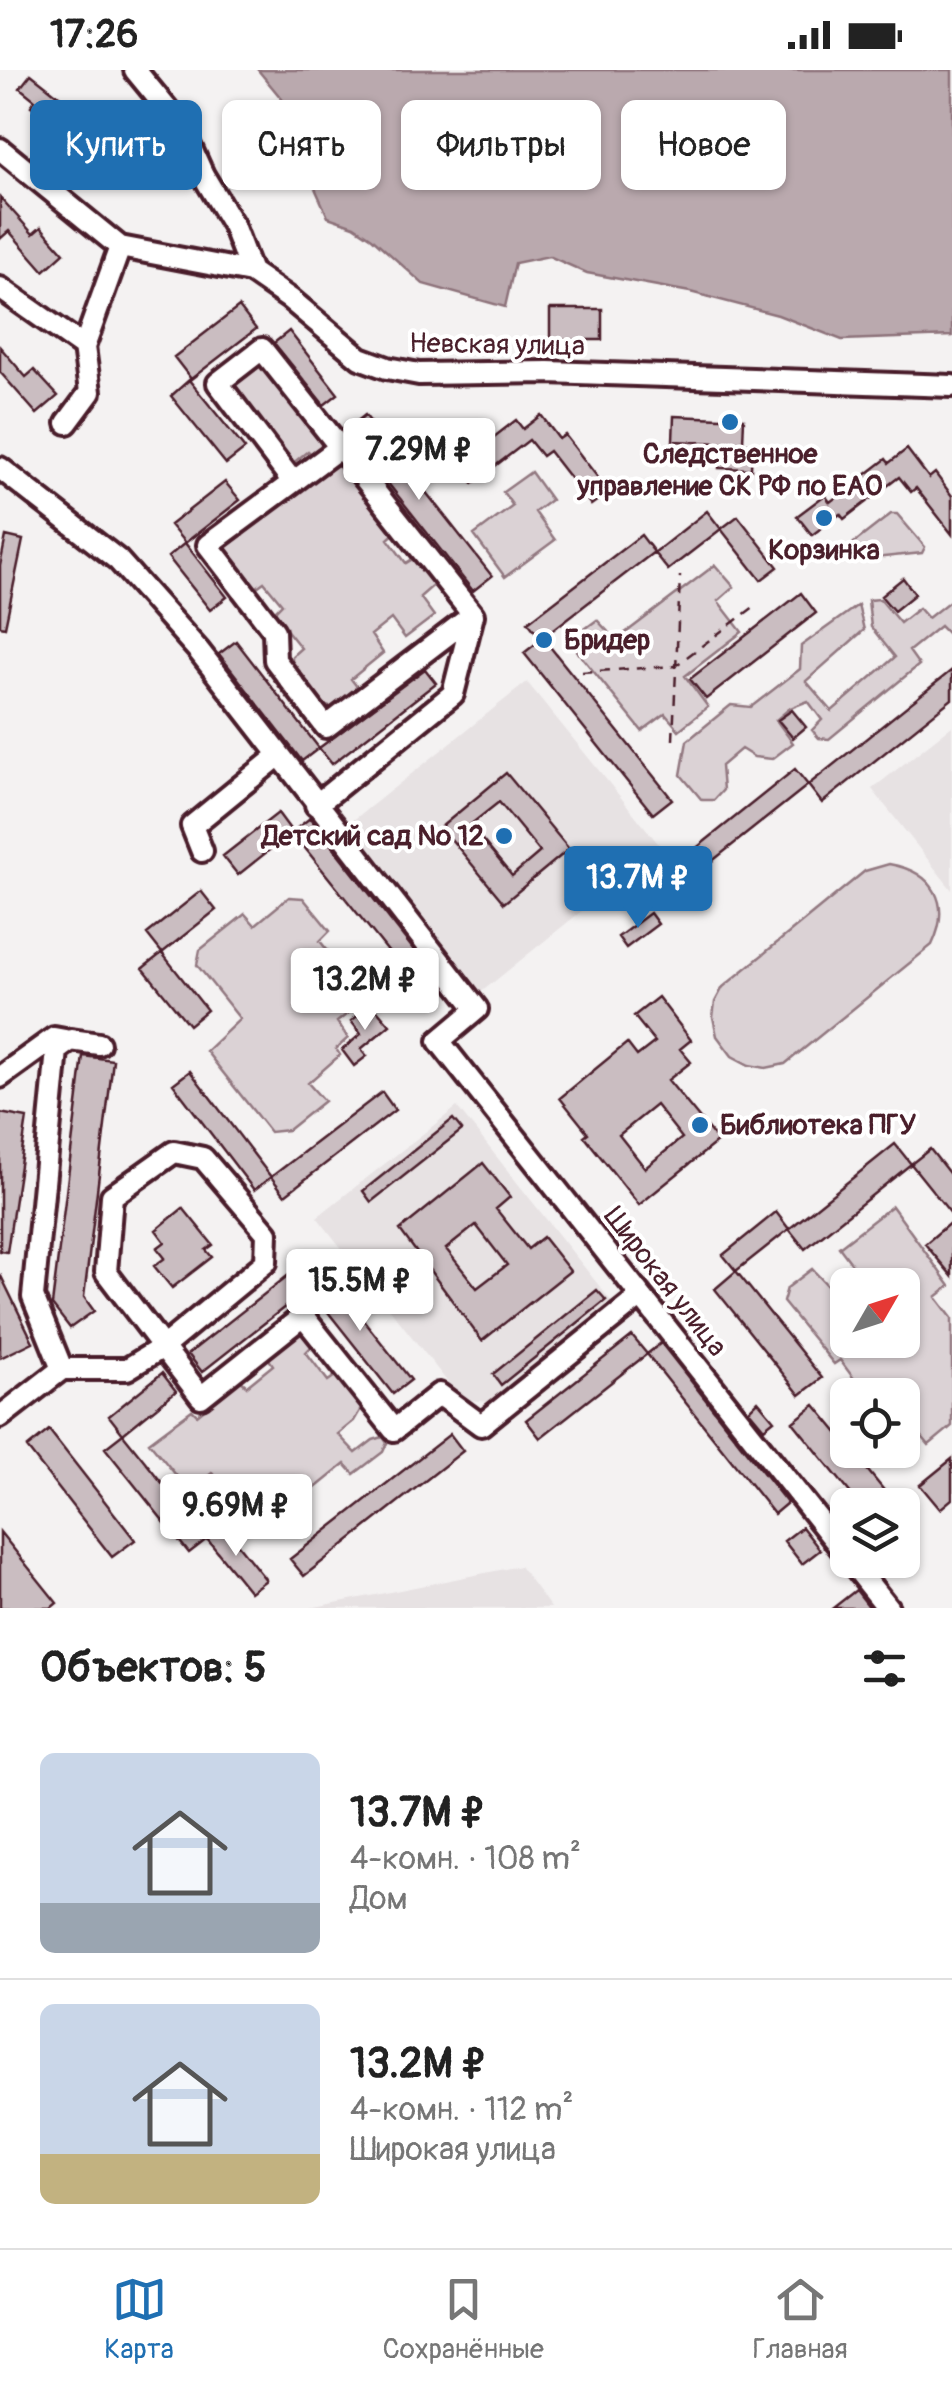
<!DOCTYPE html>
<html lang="ru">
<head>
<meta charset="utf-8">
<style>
  :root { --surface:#fff; --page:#f6f6f6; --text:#222; --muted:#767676; --line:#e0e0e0; --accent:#1f6fb2 }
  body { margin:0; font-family:Pangolin,sans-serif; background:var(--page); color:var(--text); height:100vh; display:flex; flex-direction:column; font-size:38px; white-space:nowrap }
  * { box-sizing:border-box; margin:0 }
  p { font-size:32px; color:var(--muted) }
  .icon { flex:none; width:55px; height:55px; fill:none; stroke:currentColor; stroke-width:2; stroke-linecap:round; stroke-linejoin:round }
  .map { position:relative; height:1538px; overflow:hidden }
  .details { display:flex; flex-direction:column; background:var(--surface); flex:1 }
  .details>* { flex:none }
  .banner { position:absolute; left:30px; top:30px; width:892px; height:90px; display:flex; gap:20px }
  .needle { width:65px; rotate:51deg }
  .buttons { position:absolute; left:830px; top:1198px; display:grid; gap:20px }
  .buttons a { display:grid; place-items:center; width:90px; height:90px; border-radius:15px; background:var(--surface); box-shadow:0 2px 8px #0004; font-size:50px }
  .price { position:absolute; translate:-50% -85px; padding:0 22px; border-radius:10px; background:#fff; color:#222; font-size:32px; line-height:65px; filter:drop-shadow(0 2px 5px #0008) }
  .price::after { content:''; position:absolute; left:50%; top:60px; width:30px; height:22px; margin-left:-15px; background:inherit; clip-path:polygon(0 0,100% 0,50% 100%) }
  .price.current { background:var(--accent); color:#fff }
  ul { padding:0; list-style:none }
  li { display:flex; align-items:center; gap:30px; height:250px; padding:0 40px }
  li+li { border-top:2px solid var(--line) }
  li span { display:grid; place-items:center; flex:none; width:280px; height:200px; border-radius:15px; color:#555 }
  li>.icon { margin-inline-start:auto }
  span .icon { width:120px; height:120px; fill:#fffc; stroke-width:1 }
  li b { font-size:42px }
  h2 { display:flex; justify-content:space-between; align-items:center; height:120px; padding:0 40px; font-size:42px }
  .pill { padding:0 35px; border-radius:15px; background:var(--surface); box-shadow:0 2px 8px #0004; font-size:35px; line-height:90px }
  .pill.current { background:var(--accent); color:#fff }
  .status { display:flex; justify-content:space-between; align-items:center; height:70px; padding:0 50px; background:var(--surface); direction:ltr }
  .status svg { height:28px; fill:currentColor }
  .tab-bar { display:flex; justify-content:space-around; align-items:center; height:140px; border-top:2px solid var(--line); background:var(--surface); font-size:28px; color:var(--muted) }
  .tab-bar a { display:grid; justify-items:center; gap:5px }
  .tab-bar .current { color:var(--accent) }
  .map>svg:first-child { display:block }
  .built { fill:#e7e2e3 }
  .green { fill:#dbd2d5; stroke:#927880; stroke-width:2.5; fill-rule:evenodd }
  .water { fill:#baa9ae; stroke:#8d727a; stroke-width:2.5 }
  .building { fill:#cabdc1; stroke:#4a1f2b; stroke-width:2.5; fill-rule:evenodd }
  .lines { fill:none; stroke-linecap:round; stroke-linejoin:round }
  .minor-casing { stroke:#4a1f2b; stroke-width:28 }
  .path { stroke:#4a1f2b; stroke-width:2.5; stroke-dasharray:10 8; stroke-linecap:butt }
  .minor { stroke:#fff; stroke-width:20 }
  .poi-dot { fill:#1f6fb2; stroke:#fff; stroke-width:4 }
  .labels { text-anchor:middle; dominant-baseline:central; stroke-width:8; stroke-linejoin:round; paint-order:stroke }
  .street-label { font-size:28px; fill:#4a1f2b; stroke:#fff }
  .poi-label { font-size:28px; font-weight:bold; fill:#4a1f2b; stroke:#fff }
</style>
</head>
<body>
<div class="status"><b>17:26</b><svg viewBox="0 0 49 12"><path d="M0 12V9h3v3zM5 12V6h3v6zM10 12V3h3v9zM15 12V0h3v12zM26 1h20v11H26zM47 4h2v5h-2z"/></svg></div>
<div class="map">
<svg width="952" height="1538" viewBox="0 0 952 1538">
  <rect width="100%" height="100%" fill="#f4f2f2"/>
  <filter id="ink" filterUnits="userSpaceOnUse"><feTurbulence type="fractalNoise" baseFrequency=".01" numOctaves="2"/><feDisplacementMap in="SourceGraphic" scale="20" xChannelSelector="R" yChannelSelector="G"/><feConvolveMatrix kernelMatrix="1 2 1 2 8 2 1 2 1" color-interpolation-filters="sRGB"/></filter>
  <g filter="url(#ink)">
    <path class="built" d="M527,612L661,777L480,923L346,756Z
      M952,656V820L872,719Z
      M457,1037L612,1232L488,1332L461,1329L317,1147Z
      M520,1496L551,1538H310Z"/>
    <path class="green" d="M259,290L327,376L316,389L308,381L292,394L228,314Z
      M341,389L397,461L388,469L406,493L416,487L436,513L420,527L434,546L405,568L391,549L371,565L383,583L351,609L358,618L334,638L322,635L292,595V586L301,578L273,543L282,534L264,512L253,520L223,480Z
      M531,402L551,430L535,442L555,470L505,507L474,465L513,436L503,422Z
      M891,444H897L925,477L922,483L855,490L849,483L850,476Z
      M715,495L734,517L718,531L742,562L685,606L708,637L679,660L665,644L642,661L577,581L578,564L597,550L616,570Z
      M880,529L900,553L919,538L928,548L952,529V568L940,556L909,581L919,595L829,669L819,668L812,660L822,650L808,631L790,638L776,650L793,673L772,689L754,687L741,679L721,696L723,720L714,730H702L681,705L687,671L731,635L751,637L800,599L801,576L858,535L864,560L806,611L832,641L895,587L871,557L868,530Z
      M889,794C934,802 952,833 932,875L785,994L766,998L749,995L732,986L717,966L713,947L715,932L723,917L865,801Z
      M289,827L303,828L330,861L320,871L343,900L328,916L341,931L357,919L365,930L337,952L348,968L336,979L340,985L308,1013L324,1031L288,1060L270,1062L206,981L240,949L197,895L200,880L245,844L255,855Z
      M892,1136L950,1216L936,1227L952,1248V1356L929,1375L919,1363L903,1377L902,1325H866L840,1290L834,1294L783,1232L787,1218L812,1199L829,1217L854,1197L839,1177ZM848,1215H902V1270H848Z
      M296,1261L305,1262L314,1274L306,1282L328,1311L338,1304L362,1337L354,1351L338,1364L356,1383L373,1370L383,1367L387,1373L383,1382L354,1404L345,1394L303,1428L311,1438L277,1464L263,1463L246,1441L256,1432L241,1413L229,1422L212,1403L189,1421L149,1372L192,1340L197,1345L240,1310L247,1316L273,1295L266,1285Z"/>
    <path class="water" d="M258,0H952V266L842,270L778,245L690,222L587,203L549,186L515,193L505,237L423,214L372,168L354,156L328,147L306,98L309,62Z"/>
    <path class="building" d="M31,4L59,26L44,46L31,36L35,30L20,18Z
      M93,52L132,82L107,114L68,84Z
      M0,127L33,164L41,157L64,183L44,201L9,161L0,169Z
      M239,237L256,259L191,309L174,287Z
      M550,239H602V270H550Z
      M289,261L338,324L324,335L274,273Z
      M0,277L26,307L34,300L58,326L37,344L0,302Z
      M189,310L245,379L226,394L171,326Z
      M365,345L492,506L473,521L346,360Z
      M541,345L559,369L565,365L609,422L591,435L549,381L542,386L529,370L473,413L459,394L516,350L523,359Z
      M674,346L744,349L743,373L752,374L751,399L719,398L720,373L673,371Z
      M907,379L929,408L935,403L952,426V464L916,418L911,422L899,407L844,449L840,444L812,465L797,446L825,425L830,432L886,389L889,393Z
      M225,412L240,430L185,473L170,455Z
      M707,441L721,459L668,500L654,483Z
      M738,446L778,497L761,510L721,459Z
      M641,465L654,482L541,569L528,552Z
      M6,466L23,470L5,557L0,556V496Z
      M185,473L227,527L210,540L168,487Z
      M903,508L915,524L894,541L881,526Z
      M801,523L816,543L706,629L690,609Z
      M543,568L672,729L653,744L524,583Z
      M236,571L319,678L302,691L219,584Z
      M425,599L436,613L332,694L319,678Z
      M952,600V629L822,733L808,715Z
      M792,640L806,657L793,668L778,650Z
      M795,699L808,715L701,800L689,784Z
      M506,703L569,779L504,833L441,757ZM499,732L540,782L512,806L470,755Z
      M278,743L292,762L238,805L223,786Z
      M310,748L435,907L419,920L292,762Z
      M201,821L216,840L162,883L147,864Z
      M650,843L658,854L626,878L618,867Z
      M162,883L207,940L189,955L143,898Z
      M658,927L691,970L680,979L691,992L668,1010L718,1071L639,1135L584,1066L588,1063L560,1028L627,973L637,986L655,972L634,946ZM656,1035L682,1068L645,1098L619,1065Z
      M372,934L390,955L361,979L367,986L354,996L342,980L361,964L351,951Z
      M83,986L113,990L84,1227L94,1241L70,1258L52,1235Z
      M190,1001L271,1107L254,1120L173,1014Z
      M382,1022L395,1040L285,1125L271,1107Z
      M0,1043L27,1048L7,1182L0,1181Z
      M453,1049L462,1060L371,1132L363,1121Z
      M895,1074L911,1094L805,1179L789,1159Z
      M930,1079L952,1107V1145L911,1094Z
      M483,1093L510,1127L496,1139L528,1179L543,1167L570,1201L482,1271L400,1160ZM476,1155L507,1195L477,1218L446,1179Z
      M183,1138L213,1175L206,1180L212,1187L172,1218L154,1196L165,1188L157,1178L165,1172L156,1160Z
      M776,1142L789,1159L736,1201L723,1185Z
      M952,1151V1206L925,1174Z
      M295,1200L309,1218L202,1302L188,1284Z
      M736,1201L822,1308L800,1325L715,1219Z
      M0,1204L33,1272L0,1288Z
      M327,1204L411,1310L393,1324L309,1218Z
      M597,1220L606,1230L501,1315L493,1304Z
      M632,1266L647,1284L540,1368L526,1350Z
      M661,1273L787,1433L774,1444L647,1284Z
      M162,1303L176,1321L123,1364L109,1346Z
      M758,1331L774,1350L764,1358L749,1340Z
      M815,1335L848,1375V1380H851L896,1435H860L793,1352Z
      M49,1360L135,1470L112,1487L27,1378Z
      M123,1364L207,1469L189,1483L105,1378Z
      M450,1364L463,1381L304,1506L290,1489Z
      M952,1389V1429L940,1439L920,1415Z
      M223,1456L266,1510L250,1522L207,1469Z
      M802,1457L820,1480L802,1494L784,1471Z
      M0,1462L57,1533L51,1538H0Z
      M856,1520L870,1538H833Z"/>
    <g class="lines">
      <g class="minor-casing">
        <path id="minor" d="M135,0L181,56L203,105L233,155L251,202
          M0,79L120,177
          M0,218L84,277L90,322L67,353
          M84,277L120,177L251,202L290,229L360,288L387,298L419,304L548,302L952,316
          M339,378L208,475L274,561L275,590L326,657L473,545
          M0,398L118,490L199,581L477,939L439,971L848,1487
          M293,412L218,313L262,279L473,545
          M316,735L453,624L473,545
          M202,781L192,756L278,686
          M0,1007L54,968L65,970
          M62,1299L33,1227L57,980L71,970L99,974
          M0,1347L62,1299H127L163,1277L266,1192L267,1163L203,1088L174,1082L112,1126L106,1202L201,1327L303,1246L394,1360L439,1324L481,1355L641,1226
          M850,1490L888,1538"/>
      </g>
      <path class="path" d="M582,602L675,596L755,536
        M673,670L680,506"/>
      <use href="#minor" class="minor"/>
    </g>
  </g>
  <g class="poi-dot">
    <circle cx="730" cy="352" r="10"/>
    <circle cx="824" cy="448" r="10"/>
    <circle cx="544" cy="570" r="10"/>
    <circle cx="504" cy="766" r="10"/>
    <circle cx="700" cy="1055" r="10"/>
  </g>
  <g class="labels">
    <g class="street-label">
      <text transform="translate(497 275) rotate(1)">Невская улица</text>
      <text transform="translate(665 1212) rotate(52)">Широкая улица</text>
    </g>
    <g class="poi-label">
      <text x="730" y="384">Следственное<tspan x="730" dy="32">управление СК РФ по ЕАО</tspan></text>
      <text x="824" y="480">Корзинка</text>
      <text x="564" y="570" text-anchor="start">Бридер</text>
      <text x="484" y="766" text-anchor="end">Детский сад № 12</text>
      <text x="720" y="1055" text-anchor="start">Библиотека ПГУ</text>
    </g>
  </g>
</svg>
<div class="buttons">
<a><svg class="needle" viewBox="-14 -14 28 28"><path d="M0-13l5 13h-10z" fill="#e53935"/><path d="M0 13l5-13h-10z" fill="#767676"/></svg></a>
<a><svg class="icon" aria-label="locate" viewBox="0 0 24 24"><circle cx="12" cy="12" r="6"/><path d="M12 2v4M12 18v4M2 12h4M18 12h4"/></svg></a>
<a><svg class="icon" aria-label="layers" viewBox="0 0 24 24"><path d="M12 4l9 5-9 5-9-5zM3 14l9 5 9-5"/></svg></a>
</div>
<b class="price" style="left:419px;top:433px">7.29M ₽</b>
<b class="price current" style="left:638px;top:861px">13.7M ₽</b>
<b class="price" style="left:365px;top:963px">13.2M ₽</b>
<b class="price" style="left:360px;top:1264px">15.5M ₽</b>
<b class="price" style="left:236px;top:1489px">9.69M ₽</b>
<div class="banner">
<a class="pill current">Купить</a>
<a class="pill">Снять</a>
<a class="pill">Фильтры</a>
<a class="pill">Новое</a>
</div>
</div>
<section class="details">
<h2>Объектов: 5<svg class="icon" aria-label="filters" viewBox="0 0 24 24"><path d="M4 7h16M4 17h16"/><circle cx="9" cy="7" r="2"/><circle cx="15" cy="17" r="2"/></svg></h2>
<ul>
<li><span style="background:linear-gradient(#c9d6e8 75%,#9aa5b1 0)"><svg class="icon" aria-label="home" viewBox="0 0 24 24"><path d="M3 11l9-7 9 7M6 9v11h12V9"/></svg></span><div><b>13.7M ₽</b><p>4-комн. · 108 m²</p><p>Дом</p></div></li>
<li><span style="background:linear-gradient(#c9d6e8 75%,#c2b280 0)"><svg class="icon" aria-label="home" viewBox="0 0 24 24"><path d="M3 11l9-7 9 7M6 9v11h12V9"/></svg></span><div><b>13.2M ₽</b><p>4-комн. · 112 m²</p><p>Широкая улица</p></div></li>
</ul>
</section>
<nav class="tab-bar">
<a class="current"><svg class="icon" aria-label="map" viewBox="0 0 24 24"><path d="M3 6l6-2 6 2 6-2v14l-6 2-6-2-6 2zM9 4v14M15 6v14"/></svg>Карта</a>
<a><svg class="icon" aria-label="saved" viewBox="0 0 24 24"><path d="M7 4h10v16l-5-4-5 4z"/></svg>Сохранённые</a>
<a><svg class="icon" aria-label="home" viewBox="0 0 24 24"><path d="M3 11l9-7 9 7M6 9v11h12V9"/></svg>Главная</a>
</nav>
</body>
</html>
